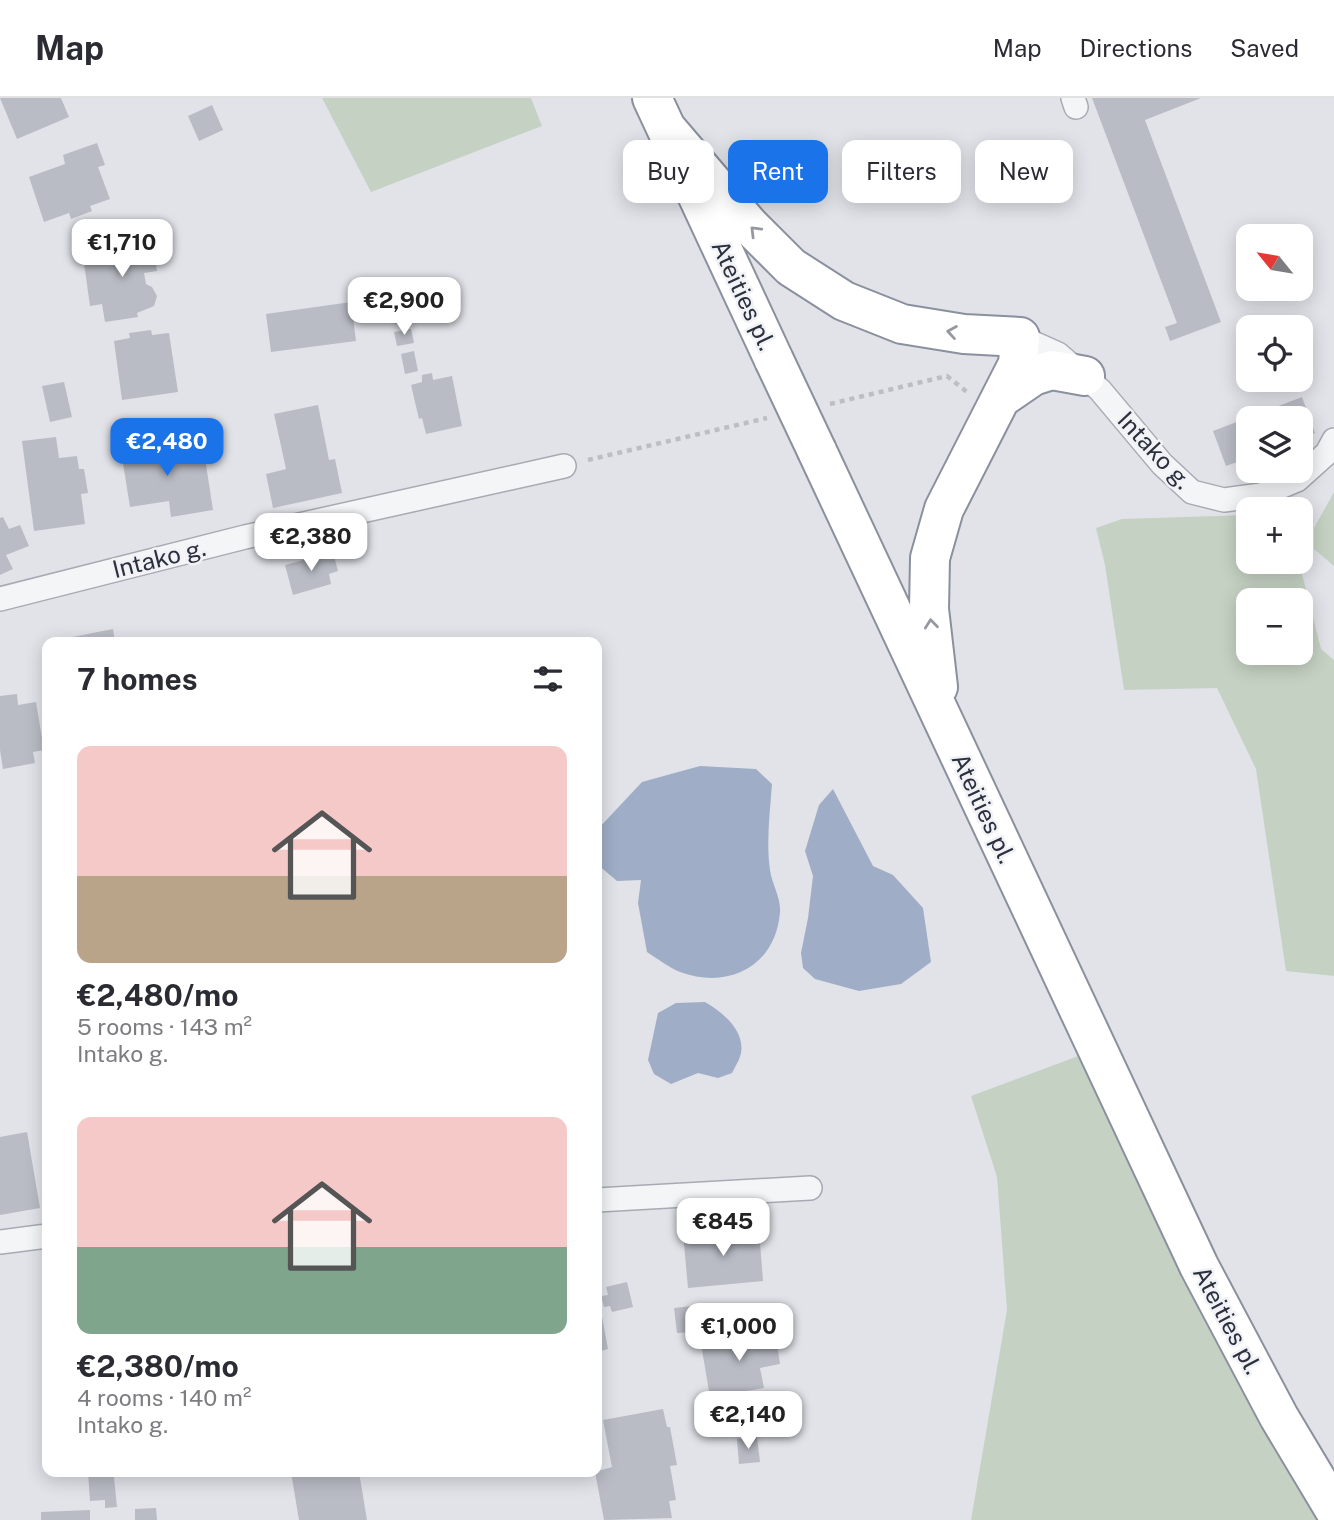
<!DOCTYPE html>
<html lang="en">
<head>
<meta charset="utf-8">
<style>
  :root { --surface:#fff; --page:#f2f2f3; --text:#2b2b33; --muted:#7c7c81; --line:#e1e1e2; --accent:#1a73e8 }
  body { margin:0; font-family:"Public Sans",sans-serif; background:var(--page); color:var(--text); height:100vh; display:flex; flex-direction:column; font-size:26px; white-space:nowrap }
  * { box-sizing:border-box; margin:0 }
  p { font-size:23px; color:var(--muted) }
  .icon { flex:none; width:38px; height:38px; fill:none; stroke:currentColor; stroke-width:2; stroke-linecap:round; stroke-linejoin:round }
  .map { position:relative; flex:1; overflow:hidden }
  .sheet { position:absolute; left:42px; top:539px; width:560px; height:840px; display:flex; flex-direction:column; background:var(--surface); border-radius:14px; box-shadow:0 4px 18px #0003 }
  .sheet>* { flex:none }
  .guide { position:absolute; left:623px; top:42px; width:606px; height:63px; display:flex; gap:14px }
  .needle { width:46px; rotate:300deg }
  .fabs { position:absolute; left:1236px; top:126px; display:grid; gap:14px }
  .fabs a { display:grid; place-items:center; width:77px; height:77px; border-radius:14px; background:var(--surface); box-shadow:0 4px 18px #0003; font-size:35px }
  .price { position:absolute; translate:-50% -60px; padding:0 16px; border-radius:14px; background:#fff; color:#222; font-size:23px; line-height:46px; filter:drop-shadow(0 2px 4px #0008) }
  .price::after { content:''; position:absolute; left:50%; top:42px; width:21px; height:16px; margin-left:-10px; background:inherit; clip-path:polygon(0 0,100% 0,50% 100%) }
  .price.current { background:var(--accent); color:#fff }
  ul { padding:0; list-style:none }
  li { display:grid; align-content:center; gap:14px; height:371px; padding:0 35px }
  li span { display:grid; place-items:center; height:217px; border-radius:14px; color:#555 }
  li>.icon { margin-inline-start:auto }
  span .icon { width:126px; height:126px; fill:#fffc; stroke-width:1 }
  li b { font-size:30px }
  h2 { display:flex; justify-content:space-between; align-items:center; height:84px; padding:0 35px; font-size:30px }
  .pill { padding:0 24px; border-radius:14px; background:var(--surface); box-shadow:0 4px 18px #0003; font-size:24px; line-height:63px }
  .pill.current { background:var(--accent); color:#fff }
  header { display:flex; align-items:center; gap:42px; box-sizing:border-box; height:98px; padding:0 35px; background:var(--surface); border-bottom:2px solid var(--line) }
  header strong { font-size:33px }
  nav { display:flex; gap:38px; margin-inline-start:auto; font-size:24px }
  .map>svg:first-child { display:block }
  .green { fill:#c5d2c3; fill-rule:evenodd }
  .water { fill:#9faec6 }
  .building { fill:#b9bcc5 }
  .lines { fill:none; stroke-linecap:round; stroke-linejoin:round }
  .street-casing { stroke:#a7aab3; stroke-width:26 }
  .highway-casing { stroke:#8a909e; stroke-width:42 }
  .path { stroke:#bcbec3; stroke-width:4.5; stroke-dasharray:5 5; stroke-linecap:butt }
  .street { stroke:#f4f5f7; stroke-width:23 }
  .highway { stroke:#fff; stroke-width:38 }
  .highway-bridge-casing { stroke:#8a909e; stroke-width:42; stroke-linecap:butt }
  .highway-bridge { stroke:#fff; stroke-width:38 }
  .oneway { stroke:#95989f }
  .labels { text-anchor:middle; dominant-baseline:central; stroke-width:5; stroke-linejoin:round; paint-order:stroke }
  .street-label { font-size:24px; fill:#2b303f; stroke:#f1f2f6 }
</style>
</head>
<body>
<header>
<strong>Map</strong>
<nav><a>Map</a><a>Directions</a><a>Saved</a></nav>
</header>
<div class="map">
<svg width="1334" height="1422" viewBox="0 0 1334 1422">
  <rect width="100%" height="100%" fill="#e1e3e9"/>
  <path class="green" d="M322,0H531L542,28L371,94Z
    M1334,394V468L1314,451V430Z
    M1248,417V464H1299L1321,551L1334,562V878L1286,873L1256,671L1217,590L1124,592L1105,467L1096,430L1122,421ZM1300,502V555H1248V502Z
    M1081,957L1173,1161L1320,1422H971L1007,1212L997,1079L971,998Z"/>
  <path class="water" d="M700,668L756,671L772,686C770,714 766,744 770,772C772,786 781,800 780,814C776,868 729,892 680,874C668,869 658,861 647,854L638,805L641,782L617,783L597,766V732L642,684Z
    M833,691L873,768L893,777L923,810L931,864L901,886L859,893L815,881L803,870L801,855L808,820L813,778L805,753L819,707Z
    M705,904C722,914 745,932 741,955C740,961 735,969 732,975L718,980L698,975L671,986L654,976L648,962L658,915L676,905Z"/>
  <path class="building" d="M0,0H61L69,19L17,41Z
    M1092,0H1201L1145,22L1221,224L1170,243L1165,229L1177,225Z
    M212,7L223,32L199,43L188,18Z
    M97,45L105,67L98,69L110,101L90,108L92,113L71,121L69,115L44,124L29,79L65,66L63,57Z
    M151,139L157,173L144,175L146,186L152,189L157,198L154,208L137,215L138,219L105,224L102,206L90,208L83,158L116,153L114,145Z
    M425,194L429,221L395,226L391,200Z
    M351,204L356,243L271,254L266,216Z
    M411,231L414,245L397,248L394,234Z
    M151,232L152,237L169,235L178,294L122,302L114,243L130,240L129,235Z
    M414,253L418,273L405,276L401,256Z
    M432,275L433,282L452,278L462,328L426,336L422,320L419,321L411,287L422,284V277Z
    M64,284L72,319L50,324L42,288Z
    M1302,299L1315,335L1300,341V320H1248V360L1226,368L1213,333Z
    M318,307L329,362L335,361L342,395L273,410L266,376L286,371L274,316Z
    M56,339L59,360L77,358L79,371H84L88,395L81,396L85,426L34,433L22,343Z
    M188,342L191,363L205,360L213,412L171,419L169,403L130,409L121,353Z
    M3,419L9,431L20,427L29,448L6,457L13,471L0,477V420Z
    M333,454L338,473L329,476L331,486L293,497L285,467Z
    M113,531L115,544H62V541Z
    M17,596L18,607L36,604L44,652L33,654L35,665L3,671L0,652V598Z
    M27,1034L40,1110L0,1117V1039Z
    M726,1131V1134L759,1132L763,1183L688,1190L683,1135Z
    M627,1184L633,1209L612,1214L610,1208L604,1209L601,1198L608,1197L606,1189Z
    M692,1208L695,1234L677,1235L674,1210Z
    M597,1215L599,1220L602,1219L608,1251L597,1254Z
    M727,1217L728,1230L714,1232L712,1218Z
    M775,1233L780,1266L760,1270L764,1290L710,1299L701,1246Z
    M663,1311L667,1329H670L677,1367L670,1368L676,1402L669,1403L672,1420L604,1422L595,1374L612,1369L603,1322Z
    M757,1339L760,1364L739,1366L737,1341Z
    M88,1374H107L108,1379H114L117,1409L105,1410V1402L90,1403Z
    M291,1374H359L367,1422H299Z
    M156,1410L157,1422H135V1411Z
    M90,1412V1422H41V1414Z"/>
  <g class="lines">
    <g class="street-casing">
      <path id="street" d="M1073,0L1076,9
        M1020,239L1058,256L1100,292L1162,366L1192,394L1224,402L1261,397L1297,382L1327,355L1334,342
        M0,501L245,439L564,368
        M597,1102L810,1090
        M0,1144L47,1138"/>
    </g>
    <g class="highway-casing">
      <path id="highway" d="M652,0L774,262
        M666,30L748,126L791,169L844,203L902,226L964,236L1020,239L1018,266L944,411L930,460L929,511L938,589
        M1001,300L1033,278L1052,272L1085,278
        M817,353L1199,1168L1279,1319L1334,1411"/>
    </g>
    <path class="path" d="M830,306L947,278L967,294
      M588,362L767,320"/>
    <use href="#street" class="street"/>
    <use href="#highway" class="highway"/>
    <g class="highway-bridge-casing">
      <path id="highway-bridge" d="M774,262L817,353"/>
    </g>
    <use href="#highway-bridge" class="highway-bridge"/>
  </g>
  <defs><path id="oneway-chevron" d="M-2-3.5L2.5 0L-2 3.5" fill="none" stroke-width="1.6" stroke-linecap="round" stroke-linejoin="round" transform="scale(1.75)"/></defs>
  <g class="oneway">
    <use href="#oneway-chevron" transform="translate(755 133) rotate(-135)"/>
    <use href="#oneway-chevron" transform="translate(952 234) rotate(-171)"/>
    <use href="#oneway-chevron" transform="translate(931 526) rotate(-96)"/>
  </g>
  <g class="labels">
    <g class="street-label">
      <text transform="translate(744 197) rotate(65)">Ateities pl.</text>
      <text transform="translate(1155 352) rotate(47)">Intako g.</text>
      <text transform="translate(159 460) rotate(-14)">Intako g.</text>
      <text transform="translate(984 710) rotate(65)">Ateities pl.</text>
      <text transform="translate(1228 1222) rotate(62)">Ateities pl.</text>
    </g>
  </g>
</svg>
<div class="fabs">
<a><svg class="needle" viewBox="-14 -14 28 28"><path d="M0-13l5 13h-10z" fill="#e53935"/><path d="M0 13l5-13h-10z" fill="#7c7c81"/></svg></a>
<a><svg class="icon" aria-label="locate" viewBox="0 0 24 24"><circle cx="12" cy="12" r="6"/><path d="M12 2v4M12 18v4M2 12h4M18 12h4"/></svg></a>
<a><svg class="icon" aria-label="layers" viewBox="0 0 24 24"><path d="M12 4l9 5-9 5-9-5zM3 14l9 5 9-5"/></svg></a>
<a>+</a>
<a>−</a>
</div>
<b class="price" style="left:122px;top:181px">€1,710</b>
<b class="price" style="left:404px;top:239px">€2,900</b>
<b class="price current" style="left:167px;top:380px">€2,480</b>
<b class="price" style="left:311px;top:475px">€2,380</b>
<b class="price" style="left:723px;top:1160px">€845</b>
<b class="price" style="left:739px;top:1265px">€1,000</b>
<b class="price" style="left:748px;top:1353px">€2,140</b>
<div class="guide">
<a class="pill">Buy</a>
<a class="pill current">Rent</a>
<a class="pill">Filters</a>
<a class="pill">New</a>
</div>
<section class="sheet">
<h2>7 homes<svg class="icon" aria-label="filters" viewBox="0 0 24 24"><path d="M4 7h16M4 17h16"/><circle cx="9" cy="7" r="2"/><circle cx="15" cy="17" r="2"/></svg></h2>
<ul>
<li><span style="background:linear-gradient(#f6c9c9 60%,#b9a48a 0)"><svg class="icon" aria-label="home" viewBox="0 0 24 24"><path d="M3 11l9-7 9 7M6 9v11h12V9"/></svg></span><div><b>€2,480/mo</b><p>5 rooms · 143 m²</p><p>Intako g.</p></div></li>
<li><span style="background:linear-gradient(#f6c9c9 60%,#7fa58c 0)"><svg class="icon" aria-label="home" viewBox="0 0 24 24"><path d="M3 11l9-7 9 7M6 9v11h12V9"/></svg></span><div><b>€2,380/mo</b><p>4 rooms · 140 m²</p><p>Intako g.</p></div></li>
</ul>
</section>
</div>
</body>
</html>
